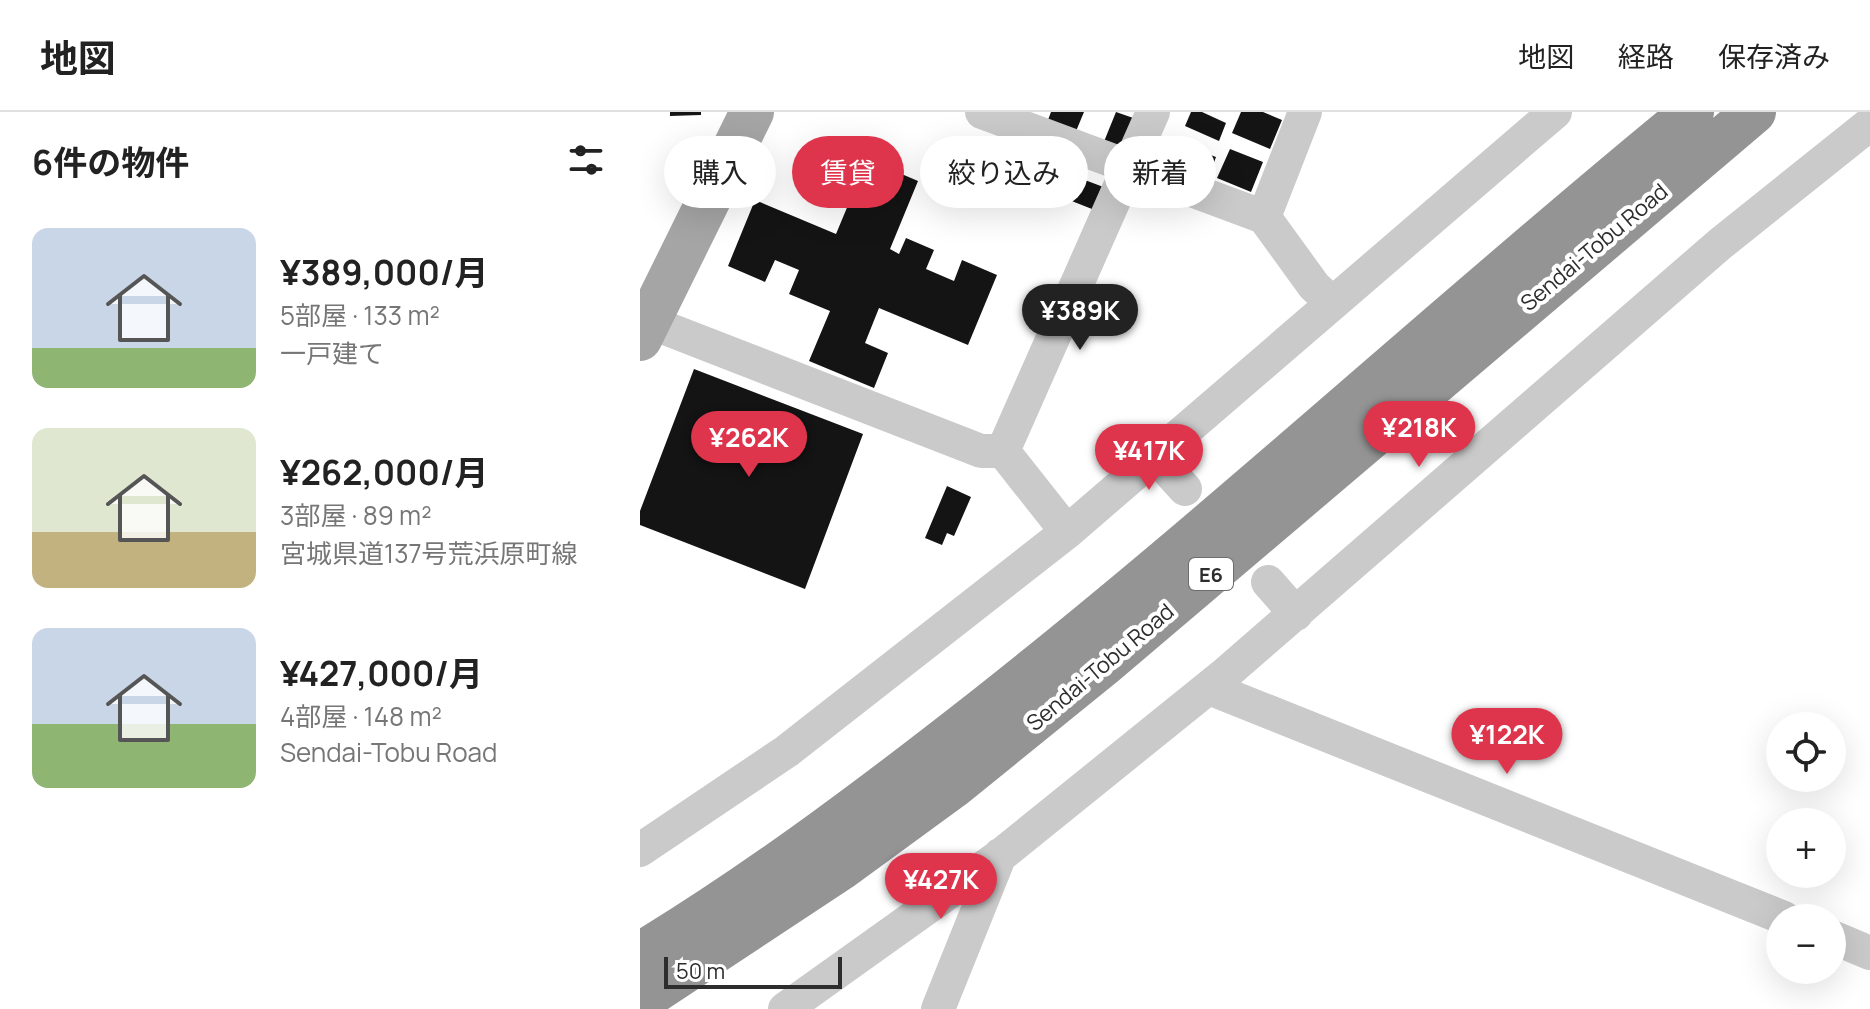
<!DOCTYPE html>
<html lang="ja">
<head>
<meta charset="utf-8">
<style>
  :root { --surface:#fff; --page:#f6f6f6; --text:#222; --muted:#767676; --line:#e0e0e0; --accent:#de354c }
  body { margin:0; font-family:Manrope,"Noto Sans JP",sans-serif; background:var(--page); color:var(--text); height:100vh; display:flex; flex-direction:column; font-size:30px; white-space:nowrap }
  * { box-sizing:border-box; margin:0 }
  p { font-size:26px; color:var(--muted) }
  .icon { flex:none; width:44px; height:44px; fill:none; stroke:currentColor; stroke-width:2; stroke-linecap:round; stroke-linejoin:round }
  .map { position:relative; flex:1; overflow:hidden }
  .details { display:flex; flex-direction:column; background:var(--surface); width:640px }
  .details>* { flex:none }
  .top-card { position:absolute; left:24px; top:24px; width:760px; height:72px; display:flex; gap:16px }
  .controls { position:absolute; left:1126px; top:600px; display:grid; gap:16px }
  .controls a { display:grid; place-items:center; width:80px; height:80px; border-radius:50%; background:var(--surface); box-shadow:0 8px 32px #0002; font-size:40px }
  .scale { position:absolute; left:24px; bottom:20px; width:178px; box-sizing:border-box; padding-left:8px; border:4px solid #2d2d2d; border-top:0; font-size:22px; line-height:28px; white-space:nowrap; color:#2d2d2d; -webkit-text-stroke:6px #fff; paint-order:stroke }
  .price { position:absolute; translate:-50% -68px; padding:0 18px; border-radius:28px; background:var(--accent); color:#fff; font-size:26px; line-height:52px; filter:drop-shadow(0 2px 4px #0008) }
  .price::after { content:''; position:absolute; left:50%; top:48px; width:24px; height:18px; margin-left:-12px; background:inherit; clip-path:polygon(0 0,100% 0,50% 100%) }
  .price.on { background:#222; color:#fff }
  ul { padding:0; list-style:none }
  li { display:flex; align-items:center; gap:24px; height:200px; padding:0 32px }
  li span { display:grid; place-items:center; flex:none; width:224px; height:160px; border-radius:16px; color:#555 }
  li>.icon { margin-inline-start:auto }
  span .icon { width:96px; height:96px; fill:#fffc; stroke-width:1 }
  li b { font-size:34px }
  h2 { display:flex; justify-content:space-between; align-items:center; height:96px; padding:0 32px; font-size:34px }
  .tag { padding:0 28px; border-radius:36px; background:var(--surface); box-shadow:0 8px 32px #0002; font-size:28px; line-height:72px }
  .tag.on { background:var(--accent); color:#fff }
  header { display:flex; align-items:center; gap:48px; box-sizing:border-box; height:112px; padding:0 40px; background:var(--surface); border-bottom:2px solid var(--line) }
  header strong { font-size:38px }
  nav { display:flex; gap:44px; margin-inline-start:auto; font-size:28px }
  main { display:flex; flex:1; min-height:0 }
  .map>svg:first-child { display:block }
  .building { fill:#141414 }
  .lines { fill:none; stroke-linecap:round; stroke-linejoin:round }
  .minor { stroke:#cacaca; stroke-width:34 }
  .major { stroke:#a5a5a5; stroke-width:44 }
  .highway { stroke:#949494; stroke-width:44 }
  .labels { text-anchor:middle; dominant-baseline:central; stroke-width:8; stroke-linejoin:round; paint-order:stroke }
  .shield { fill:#fff; stroke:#6c6c6c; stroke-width:2 }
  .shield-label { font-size:20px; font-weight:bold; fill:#2d2d2d }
  .street-label { font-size:22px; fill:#2d2d2d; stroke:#fff }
</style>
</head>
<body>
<header>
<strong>地図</strong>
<nav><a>地図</a><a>経路</a><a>保存済み</a></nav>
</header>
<main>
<section class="details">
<h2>6件の物件<svg class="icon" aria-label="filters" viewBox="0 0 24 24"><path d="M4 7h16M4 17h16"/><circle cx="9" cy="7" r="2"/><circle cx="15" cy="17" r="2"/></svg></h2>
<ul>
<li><span style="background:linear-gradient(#c9d6e8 75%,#8fb573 0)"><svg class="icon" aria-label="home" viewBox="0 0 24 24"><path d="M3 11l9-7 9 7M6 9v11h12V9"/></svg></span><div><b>¥389,000/月</b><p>5部屋 · 133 m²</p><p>一戸建て</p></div></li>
<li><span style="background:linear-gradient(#dfe7d0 65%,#c2b280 0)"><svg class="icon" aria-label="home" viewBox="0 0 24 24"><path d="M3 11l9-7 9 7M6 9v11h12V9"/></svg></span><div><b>¥262,000/月</b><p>3部屋 · 89 m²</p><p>宮城県道137号荒浜原町線</p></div></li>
<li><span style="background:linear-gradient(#c9d6e8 60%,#8fb573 0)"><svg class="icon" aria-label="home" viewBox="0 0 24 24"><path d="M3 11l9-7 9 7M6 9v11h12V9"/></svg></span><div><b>¥427,000/月</b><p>4部屋 · 148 m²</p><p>Sendai-Tobu Road</p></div></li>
</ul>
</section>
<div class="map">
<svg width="1230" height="897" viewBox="0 0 1230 897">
  <rect width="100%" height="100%" fill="#fff"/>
  <path class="building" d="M30,0H61V3L30,4Z
    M411,0H444L434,24L406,13Z
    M476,0L502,9L481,45L461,37Z
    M551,0H562L586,11L579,29L545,14Z
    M601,0H623L642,8L630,37L592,21Z
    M543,33L576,45L569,64L537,52Z
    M590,37L623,50L611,80L577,66Z
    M210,40L278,69L250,137L259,142L266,126L294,138L286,157L314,169L322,148L357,163L328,233L239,196L225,231L248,241L234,276L169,249L190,199L149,182L159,158L135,148L125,170L88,154L115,88L196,122L211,86L194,78Z
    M429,62L466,76L457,99L414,82L418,71L425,73Z
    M54,257L223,322L165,477L0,413V399Z
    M307,374L331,385L314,424L307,421L302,433L285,426Z"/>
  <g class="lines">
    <path class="minor" d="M342,0L624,105L665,0
      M624,105L674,174L692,191
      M10,208L30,218L341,339H363
      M516,345L545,377
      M427,420L363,339L513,0
      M628,470L656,502
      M569,576L1144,806
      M0,738L147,639L427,420L915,0
      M1192,825L1230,841
      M145,897L361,743L584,563L1080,132L1230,12
      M298,897L360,743"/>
    <path class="major" d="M0,227L112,0"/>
    <path class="highway" d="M0,842C122,768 236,682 348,594C589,404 814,194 1052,0
      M0,889L200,757L315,673L463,553L1114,0"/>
  </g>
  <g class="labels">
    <rect class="shield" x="549" y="446" width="44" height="32" rx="6"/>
    <g class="shield-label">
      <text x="571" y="462">E6</text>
    </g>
    <g class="street-label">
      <text transform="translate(954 135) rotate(-40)">Sendai-Tobu Road</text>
      <text transform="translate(460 555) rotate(-40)">Sendai-Tobu Road</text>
    </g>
  </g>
</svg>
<div class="controls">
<a><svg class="icon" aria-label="locate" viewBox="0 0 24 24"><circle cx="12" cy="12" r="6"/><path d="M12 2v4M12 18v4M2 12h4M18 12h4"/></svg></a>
<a>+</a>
<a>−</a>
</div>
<div class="scale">50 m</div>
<b class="price on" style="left:440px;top:240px">¥389K</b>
<b class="price" style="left:779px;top:357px">¥218K</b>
<b class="price" style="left:109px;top:367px">¥262K</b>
<b class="price" style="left:509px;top:380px">¥417K</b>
<b class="price" style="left:867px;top:664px">¥122K</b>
<b class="price" style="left:301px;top:809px">¥427K</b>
<div class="top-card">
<a class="tag">購入</a>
<a class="tag on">賃貸</a>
<a class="tag">絞り込み</a>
<a class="tag">新着</a>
</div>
</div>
</main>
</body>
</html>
